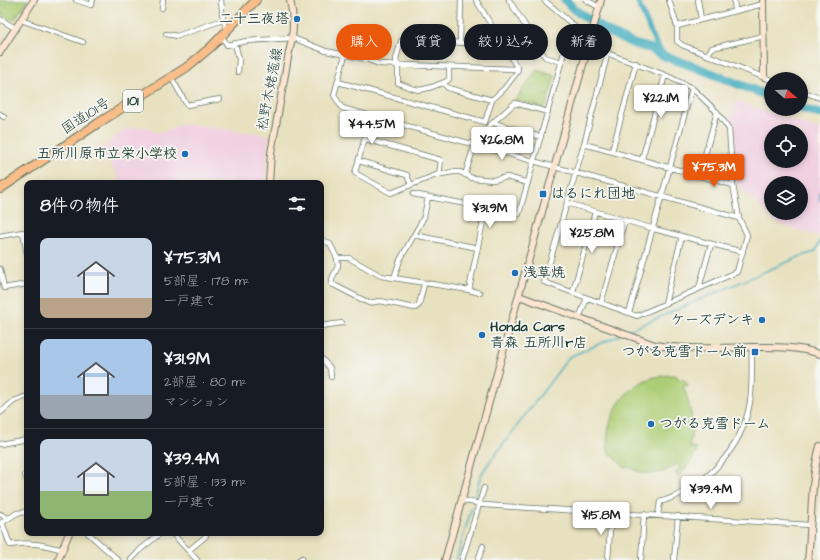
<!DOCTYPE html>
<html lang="ja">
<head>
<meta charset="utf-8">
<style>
  :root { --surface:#171b24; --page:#20242c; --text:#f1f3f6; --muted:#9ea1a6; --line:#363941; --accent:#ea580c }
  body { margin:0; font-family:"Architects Daughter","Klee One",sans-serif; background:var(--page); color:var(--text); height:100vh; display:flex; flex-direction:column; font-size:15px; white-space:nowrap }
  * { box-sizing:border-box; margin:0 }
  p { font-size:13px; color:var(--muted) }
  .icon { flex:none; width:22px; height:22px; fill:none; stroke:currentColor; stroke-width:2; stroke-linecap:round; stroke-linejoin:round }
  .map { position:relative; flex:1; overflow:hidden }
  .sheet { position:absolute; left:24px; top:180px; width:300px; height:356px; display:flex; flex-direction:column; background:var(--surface); border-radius:8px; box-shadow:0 2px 6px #0003 }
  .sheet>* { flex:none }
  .guide { position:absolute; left:336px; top:24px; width:380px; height:36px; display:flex; gap:8px }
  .needle { width:26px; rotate:109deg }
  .controls { position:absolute; left:764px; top:72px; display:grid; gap:8px }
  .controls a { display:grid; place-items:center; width:44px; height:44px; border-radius:50%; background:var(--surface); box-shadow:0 2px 6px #0003; font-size:20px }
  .price { position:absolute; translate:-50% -34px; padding:0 9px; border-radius:4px; background:#fff; color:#222; font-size:13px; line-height:26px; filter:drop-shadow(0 1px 2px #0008) }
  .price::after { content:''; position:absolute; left:50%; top:24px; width:12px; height:9px; margin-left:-6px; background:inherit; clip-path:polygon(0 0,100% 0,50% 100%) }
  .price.selected { background:var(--accent); color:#fff }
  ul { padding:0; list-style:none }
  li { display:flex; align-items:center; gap:12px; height:100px; padding:0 16px }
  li+li { border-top:1px solid var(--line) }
  li span { display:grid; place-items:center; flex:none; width:112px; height:80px; border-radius:8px; color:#555 }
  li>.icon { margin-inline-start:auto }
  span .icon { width:48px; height:48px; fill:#fffc; stroke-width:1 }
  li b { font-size:17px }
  h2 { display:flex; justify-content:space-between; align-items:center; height:48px; padding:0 16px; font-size:17px }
  .pill { padding:0 14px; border-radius:18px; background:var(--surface); box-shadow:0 2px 6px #0003; font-size:14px; line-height:36px }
  .pill.selected { background:var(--accent); color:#fff }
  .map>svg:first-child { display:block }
  .built { fill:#f1d0e2; fill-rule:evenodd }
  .grass { fill:url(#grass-tufts); stroke:#668655 }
  .pitch { fill:#adce76; stroke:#668655 }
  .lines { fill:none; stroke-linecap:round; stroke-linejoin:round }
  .stream { stroke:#41acbf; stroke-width:1.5 }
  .canal { stroke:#41acbf; stroke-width:5.5 }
  .river { stroke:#41acbf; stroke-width:9 }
  .street-casing { stroke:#657665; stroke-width:6 }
  .secondary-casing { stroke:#657665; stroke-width:8 }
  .highway-casing { stroke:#657665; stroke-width:10 }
  .street { stroke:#fff; stroke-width:4.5 }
  .secondary { stroke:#fce5d0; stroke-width:6 }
  .highway { stroke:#f8bd89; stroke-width:8 }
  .poi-dot { fill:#1f6fb2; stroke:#f6f6f2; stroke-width:1.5 }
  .labels { text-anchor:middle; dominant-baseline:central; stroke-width:3.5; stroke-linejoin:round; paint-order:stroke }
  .shield { fill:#f6f6f2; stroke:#60746d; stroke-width:1 }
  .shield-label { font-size:13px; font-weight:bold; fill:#1f3d34 }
  .poi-label { font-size:14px; font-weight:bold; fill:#1f3d34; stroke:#f6f6f2; text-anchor:end }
  .street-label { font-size:14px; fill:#1f3d34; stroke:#f6f6f2 }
</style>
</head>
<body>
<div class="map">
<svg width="820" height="560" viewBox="0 0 820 560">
  <defs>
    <pattern id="grass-tufts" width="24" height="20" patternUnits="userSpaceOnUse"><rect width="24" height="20" fill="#adce76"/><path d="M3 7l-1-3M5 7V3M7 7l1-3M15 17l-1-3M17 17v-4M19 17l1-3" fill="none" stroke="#8ca862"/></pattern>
  </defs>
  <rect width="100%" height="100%" fill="#f6f6f2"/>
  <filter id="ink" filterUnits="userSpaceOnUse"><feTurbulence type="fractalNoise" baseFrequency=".025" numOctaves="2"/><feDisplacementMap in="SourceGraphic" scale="8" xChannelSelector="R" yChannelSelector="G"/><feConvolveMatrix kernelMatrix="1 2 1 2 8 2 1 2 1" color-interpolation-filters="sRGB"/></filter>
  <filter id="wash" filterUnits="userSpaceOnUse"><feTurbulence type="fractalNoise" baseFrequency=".012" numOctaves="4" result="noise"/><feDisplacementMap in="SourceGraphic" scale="16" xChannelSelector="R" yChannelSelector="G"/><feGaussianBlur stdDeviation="0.9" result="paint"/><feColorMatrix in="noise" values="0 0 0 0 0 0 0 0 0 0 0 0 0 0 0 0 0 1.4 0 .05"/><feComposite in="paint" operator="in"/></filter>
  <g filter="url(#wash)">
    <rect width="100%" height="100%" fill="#e8e1c0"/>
    <path class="built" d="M736,101L820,130V237L776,223L736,183L733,130L730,120ZM771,131H801V161H771ZM771,183H801V213H771Z
      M185,124L269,135L265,183H117L120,180L106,157L100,151L122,131L127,128L147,127L156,133Z"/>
    <path class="grass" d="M0,0H28L15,19L12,20L0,13Z
      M537,70L555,76L546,106L544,108L515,100Z"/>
    <path class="pitch" d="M676,375L679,379L684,380L689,386L683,385C690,407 696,423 689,446L697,449C692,460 687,469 678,477L675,473L680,468L677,464C661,476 644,477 627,466L626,469C619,463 615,456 608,452C604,421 620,389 651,378C659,376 668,375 676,375Z"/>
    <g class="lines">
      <path class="stream" d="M820,192V201
        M625,332L801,256L815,252L820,241
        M474,498L481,475L486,467L569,357L620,335
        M456,560L472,507"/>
      <path class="canal" d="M637,0L654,40L664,56"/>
      <path class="river" d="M565,0L575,10L610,33L634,44L652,49L664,56L695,67L771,97
        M801,108L820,114"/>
    </g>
  </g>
  <g filter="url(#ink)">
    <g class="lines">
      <g class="street-casing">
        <path id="street" d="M76,0L91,5L93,0
          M221,0L223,20L228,31
          M509,0L545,57L561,62
          M544,0L572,24L579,31L588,46L665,75L692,88L717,112L729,129L733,185L739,218L747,235L737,272L637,316L544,282L584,144L608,52
          M586,0L599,7
          M669,0L677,26V41L682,45L771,80
          M698,0L701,19
          M734,0L735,10
          M162,8L163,0
          M0,19L15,28
          M21,20L83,42
          M677,26L763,4
          M166,34L177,36L223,20
          M222,36L227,45L247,41L293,38L326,51L366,59L379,64L518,69
          M460,43L461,0
          M235,44L239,59L238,72
          M345,55L334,95L342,108L739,218
          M707,55L712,48L764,36
          M449,67V79L447,81L432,87L420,90L414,89L398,83V69L396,59L401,41L504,44
          M171,77L187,105L220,99
          M338,82L485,122L492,100
          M443,83L448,88L492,100L504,89L517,72L518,69L515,64L476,0
          M801,91L820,98
          M0,114L4,117
          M371,116L355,173L391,193L436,175L453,172H460L472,178L493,180L507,177L528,183
          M494,123L541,137
          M365,139L441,160L439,175
          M584,144L733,185
          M612,151L636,63
          M642,159L665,75
          M359,161L407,175L411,185
          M465,175L477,137L515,103L548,112
          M699,176L717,112
          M413,194L519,214L572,24
          M428,197L424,217L400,260L394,278L469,290L486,207
          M567,203L654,229L743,252
          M414,235L478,248
          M0,236L23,232L27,254
          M321,239L330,244L337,258H349L381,276L394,278
          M337,258L338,266L332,279V284L369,303L380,301L415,308L419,305L424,284
          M0,269L4,288L27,284
          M699,288L711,244
          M469,290L480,293
          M573,292L595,212
          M601,303L625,220
          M665,303L682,236
          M629,313L692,88
          M579,318L587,298
          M321,326L342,323
          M321,358L330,368L331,377
          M0,413L14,401L27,396
          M0,444L27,439
          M27,473L25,475L27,480
          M462,500L484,505L810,525
          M0,514L8,518
          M658,515L660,502C705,488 742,450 750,402C753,384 751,365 752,347
          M2,522L10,545C28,541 45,545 63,550
          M0,524L17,513L27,512
          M88,533L118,560
          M172,533L197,560
          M189,550L205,537L207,533
          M131,560L141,549L161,533
          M299,560L302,558
          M462,560L484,488
          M478,560L483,546
          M608,560L611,513
          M641,560L644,514
          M674,560L678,516"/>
      </g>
      <g class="secondary-casing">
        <path id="secondary" d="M763,0L764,77
          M0,52L34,0
          M269,183L271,153L289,52C294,35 294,17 290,0
          M519,296L655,345C686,350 718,348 750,347C774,347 797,346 820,354
          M58,560L69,533
          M445,560L601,0
          M808,560C812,522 810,483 820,446"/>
      </g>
      <g class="highway-casing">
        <path id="highway" d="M0,189L100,122L187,67L211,47L256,0"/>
      </g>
      <use href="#street" class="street"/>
      <use href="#secondary" class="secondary"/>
      <use href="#highway" class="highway"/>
    </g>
  </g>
  <g class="poi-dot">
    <circle cx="297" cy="19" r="4"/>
    <circle cx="185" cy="154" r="4"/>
    <rect x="539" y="190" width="8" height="8" rx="2"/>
    <circle cx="515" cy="273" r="4"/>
    <circle cx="762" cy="320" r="4"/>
    <circle cx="482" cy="335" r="4"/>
    <rect x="751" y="348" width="8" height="8" rx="2"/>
    <circle cx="651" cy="424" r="4"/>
  </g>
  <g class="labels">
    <rect class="shield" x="123" y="90" width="20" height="22" rx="3"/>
    <g class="shield-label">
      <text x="133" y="101">101</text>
    </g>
    <g class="poi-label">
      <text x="289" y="19">二十三夜塔</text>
      <text x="177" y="154">五所川原市立栄小学校</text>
      <text x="551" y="194" text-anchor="start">はるにれ団地</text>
      <text x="523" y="273" text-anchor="start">浅草焼</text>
      <text x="754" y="320">ケーズデンキ</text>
      <text x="490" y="327" text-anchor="start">Honda Cars<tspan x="490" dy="16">青森 五所川r店</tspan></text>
      <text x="747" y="352">つがる克雪ドーム前</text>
      <text x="659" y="424" text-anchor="start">つがる克雪ドーム</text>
    </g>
    <g class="street-label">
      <text transform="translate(270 89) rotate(-79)">松野木姥萢線</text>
      <text transform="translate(86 116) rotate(-33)">国道101号</text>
    </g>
  </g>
</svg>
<div class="controls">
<a><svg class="needle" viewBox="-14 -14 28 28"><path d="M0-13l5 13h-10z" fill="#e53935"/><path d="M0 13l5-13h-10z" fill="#9ea1a6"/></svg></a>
<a><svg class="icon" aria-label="locate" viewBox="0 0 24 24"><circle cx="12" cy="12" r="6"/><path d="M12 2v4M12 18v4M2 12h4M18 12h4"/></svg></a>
<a><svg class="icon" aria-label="layers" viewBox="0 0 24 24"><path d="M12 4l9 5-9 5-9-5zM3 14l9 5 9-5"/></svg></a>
</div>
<b class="price" style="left:661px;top:119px">¥22.1M</b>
<b class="price" style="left:372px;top:145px">¥44.5M</b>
<b class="price" style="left:502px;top:161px">¥26.8M</b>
<b class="price selected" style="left:714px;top:188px">¥75.3M</b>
<b class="price" style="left:490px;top:229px">¥31.9M</b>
<b class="price" style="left:592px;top:254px">¥25.8M</b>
<b class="price" style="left:711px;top:510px">¥39.4M</b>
<b class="price" style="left:601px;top:536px">¥15.8M</b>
<div class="guide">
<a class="pill selected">購入</a>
<a class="pill">賃貸</a>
<a class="pill">絞り込み</a>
<a class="pill">新着</a>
</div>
<section class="sheet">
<h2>8件の物件<svg class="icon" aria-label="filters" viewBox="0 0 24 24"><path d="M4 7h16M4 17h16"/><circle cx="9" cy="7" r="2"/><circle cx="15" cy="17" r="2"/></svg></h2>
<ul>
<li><span style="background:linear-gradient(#c9d6e8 75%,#b9a48a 0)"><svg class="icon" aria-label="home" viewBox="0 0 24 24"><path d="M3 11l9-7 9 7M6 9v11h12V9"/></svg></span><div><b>¥75.3M</b><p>5部屋 · 178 m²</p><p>一戸建て</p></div></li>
<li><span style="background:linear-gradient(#a9c7e8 70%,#9aa5b1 0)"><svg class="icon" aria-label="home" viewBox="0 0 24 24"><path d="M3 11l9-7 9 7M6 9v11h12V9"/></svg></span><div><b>¥31.9M</b><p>2部屋 · 80 m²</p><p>マンション</p></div></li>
<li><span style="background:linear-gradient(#c9d6e8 65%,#8fb573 0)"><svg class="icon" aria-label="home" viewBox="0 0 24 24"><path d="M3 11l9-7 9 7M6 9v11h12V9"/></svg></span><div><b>¥39.4M</b><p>5部屋 · 133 m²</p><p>一戸建て</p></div></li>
</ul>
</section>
</div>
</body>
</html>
